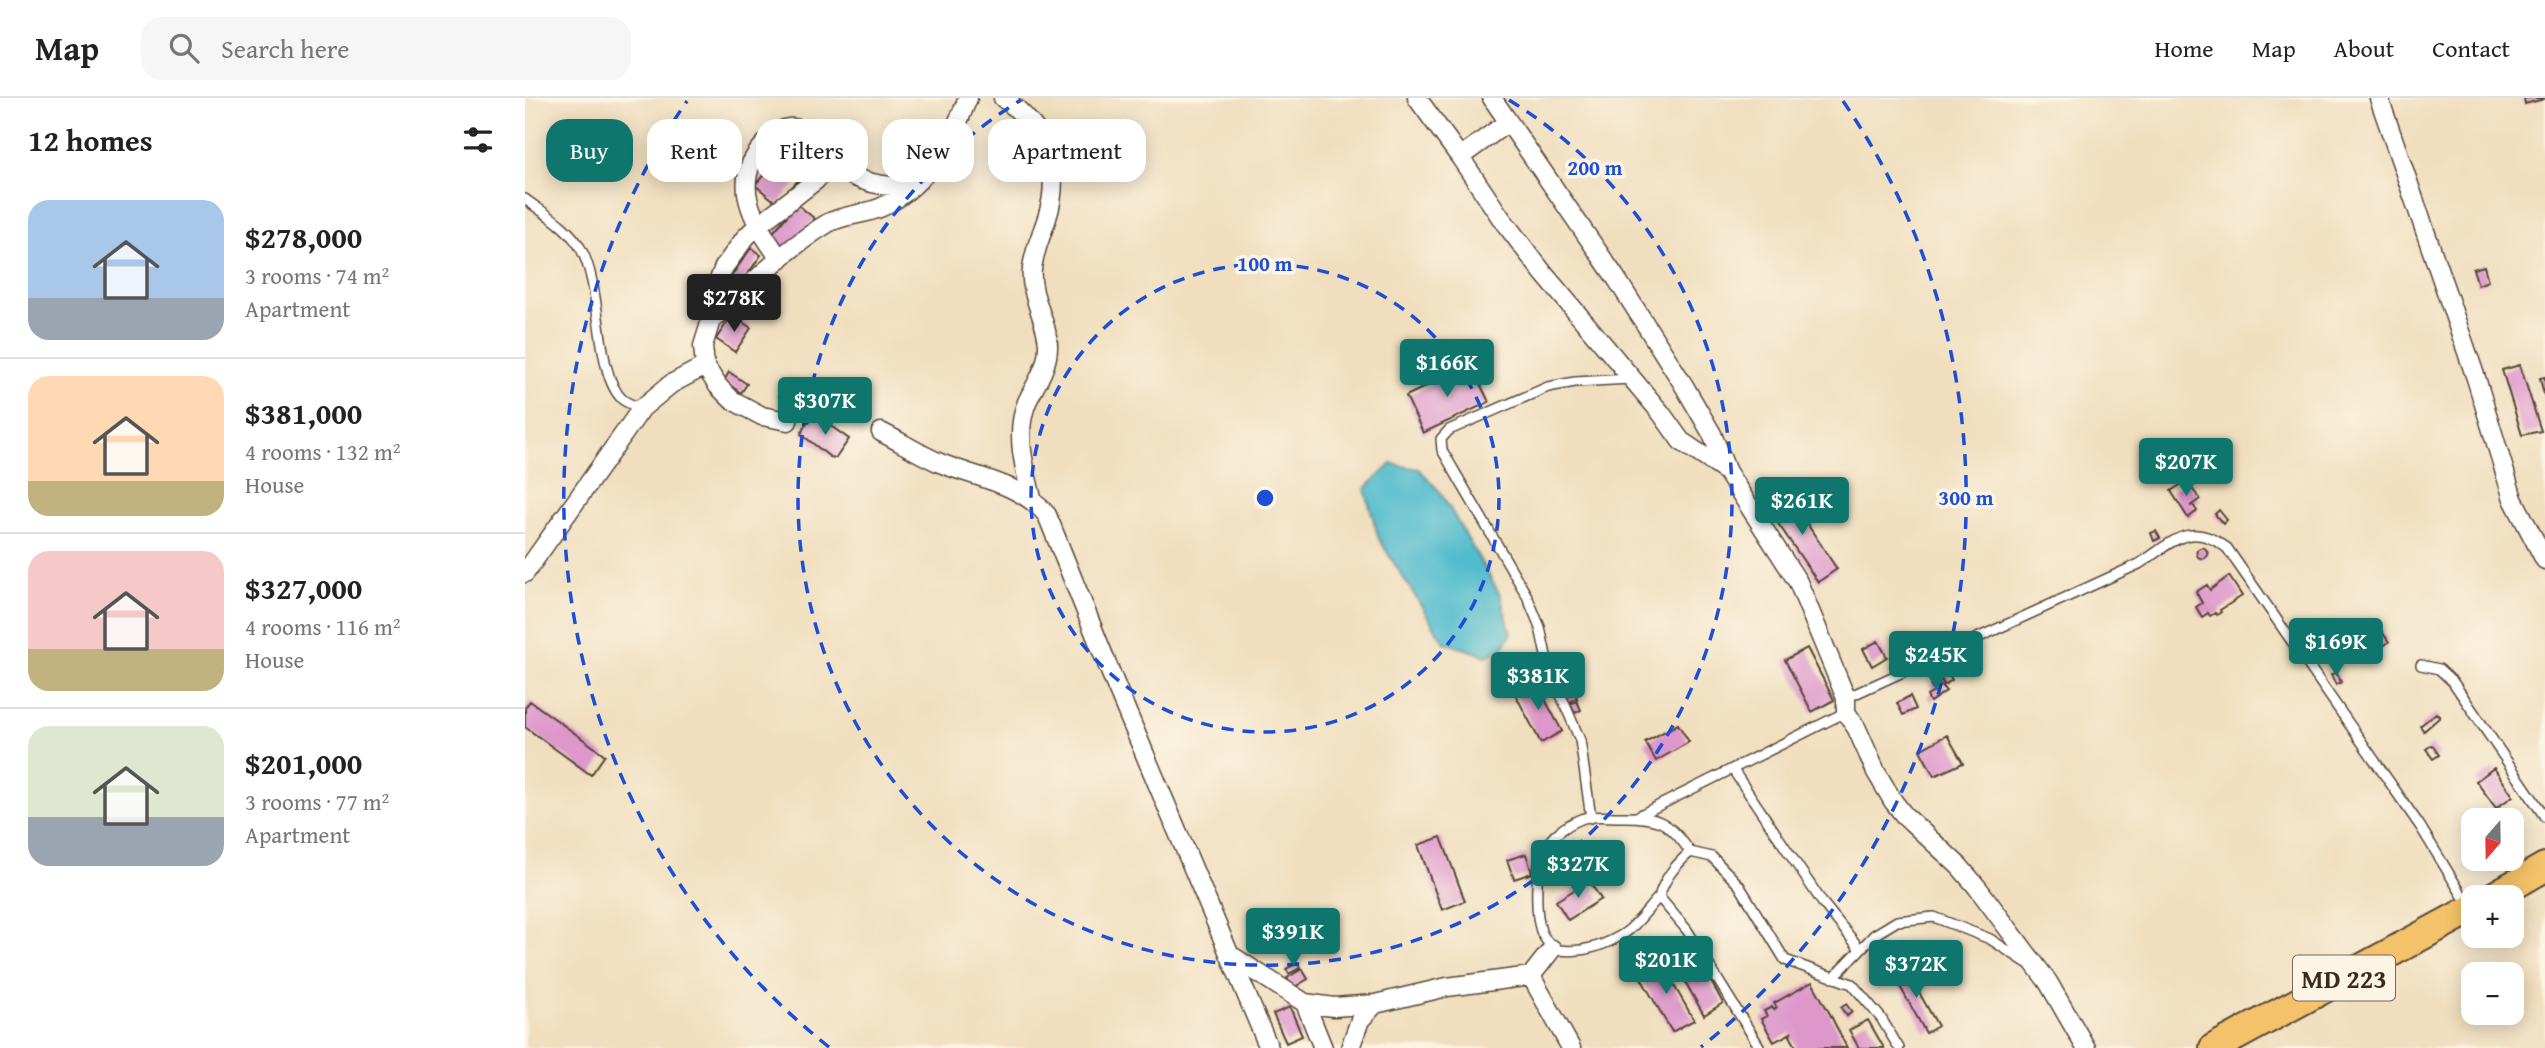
<!DOCTYPE html>
<html lang="en">
<head>
<meta charset="utf-8">
<style>
  :root { --surface:#fff; --page:#f6f6f6; --text:#222; --muted:#767676; --line:#e0e0e0; --accent:#0f766e }
  body { margin:0; font-family:"Gentium Book Plus",serif; background:var(--page); color:var(--text); height:100vh; display:flex; flex-direction:column; font-size:26px; white-space:nowrap }
  * { box-sizing:border-box; margin:0 }
  p { font-size:23px; color:var(--muted) }
  .icon { flex:none; width:38px; height:38px; fill:none; stroke:currentColor; stroke-width:2; stroke-linecap:round; stroke-linejoin:round }
  .map { position:relative; flex:1; overflow:hidden }
  .panel { display:flex; flex-direction:column; background:var(--surface); width:525px }
  .panel>* { flex:none }
  .hud { position:absolute; left:21px; top:21px; width:665px; height:63px; display:flex; gap:14px }
  .needle { width:46px; rotate:200deg }
  .tools { position:absolute; left:1936px; top:710px; display:grid; gap:14px }
  .tools a { display:grid; place-items:center; width:63px; height:63px; border-radius:14px; background:var(--surface); box-shadow:0 4px 18px #0003; font-size:35px }
  .price { position:absolute; translate:-50% -60px; padding:0 16px; border-radius:7px; background:var(--accent); color:#fff; font-size:23px; line-height:46px; filter:drop-shadow(0 2px 4px #0008) }
  .price::after { content:''; position:absolute; left:50%; top:42px; width:21px; height:16px; margin-left:-10px; background:inherit; clip-path:polygon(0 0,100% 0,50% 100%) }
  .price.current { background:#222; color:#fff }
  ul { padding:0; list-style:none }
  li { display:flex; align-items:center; gap:21px; height:175px; padding:0 28px }
  li+li { border-top:2px solid var(--line) }
  li span { display:grid; place-items:center; flex:none; width:196px; height:140px; border-radius:21px; color:#555 }
  li>.icon { margin-inline-start:auto }
  span .icon { width:84px; height:84px; fill:#fffc; stroke-width:1 }
  li b { font-size:30px }
  h2 { display:flex; justify-content:space-between; align-items:center; height:84px; padding:0 28px; font-size:30px }
  .pill { padding:0 24px; border-radius:21px; background:var(--surface); box-shadow:0 4px 18px #0003; font-size:24px; line-height:63px }
  .pill.current { background:var(--accent); color:#fff }
  header { display:flex; align-items:center; gap:42px; box-sizing:border-box; height:98px; padding:0 35px; background:var(--surface); border-bottom:2px solid var(--line) }
  header strong { font-size:33px }
  nav { display:flex; gap:38px; margin-inline-start:auto; font-size:24px }
  .search { width:490px; height:63px; background:var(--page); display:flex; align-items:center; gap:18px; box-sizing:border-box; padding:0 24px; border-radius:21px; color:var(--muted); font-size:26px }
  main { display:flex; flex:1; min-height:0 }
  .map>svg:first-child { display:block }
  .water { fill:#51bccd; stroke:#467376; stroke-width:2 }
  .building { fill:#dd97cb }
  .lines { fill:none; stroke-linecap:round; stroke-linejoin:round }
  .lane-casing { stroke:#564536; stroke-width:12 }
  .street-casing { stroke:#564536; stroke-width:21 }
  .primary-casing { stroke:#564536; stroke-width:32 }
  .lane { stroke:#fff; stroke-width:9 }
  .street { stroke:#fff; stroke-width:18 }
  .primary { stroke:#f4c26a; stroke-width:28 }
  .ring { fill:none; stroke:#1d4ed8; stroke-width:3.5; stroke-dasharray:12 9 }
  .labels { text-anchor:middle; dominant-baseline:central; stroke-width:7; stroke-linejoin:round; paint-order:stroke }
  .shield { fill:#fcf5e5; stroke:#75675a; stroke-width:2 }
  .shield-label { font-size:26px; font-weight:bold; fill:#3b2a1e }
  .centre { fill:#1d4ed8; stroke:#fcf5e5; stroke-width:3.5 }
  .ring-label { font-size:21px; text-anchor:middle; font-weight:bold; fill:#1d4ed8; stroke:#fcf5e5; stroke-width:7; stroke-linejoin:round; paint-order:stroke }
</style>
</head>
<body>
<header>
<strong>Map</strong>
<div class="search"><svg class="icon" aria-label="search" viewBox="0 0 24 24"><circle cx="10" cy="10" r="6"/><path d="M15 15l6 6"/></svg>Search here</div>
<nav><a>Home</a><a>Map</a><a>About</a><a>Contact</a></nav>
</header>
<main>
<section class="panel">
<h2>12 homes<svg class="icon" aria-label="filters" viewBox="0 0 24 24"><path d="M4 7h16M4 17h16"/><circle cx="9" cy="7" r="2"/><circle cx="15" cy="17" r="2"/></svg></h2>
<ul>
<li><span style="background:linear-gradient(#a9c7e8 70%,#9aa5b1 0)"><svg class="icon" aria-label="home" viewBox="0 0 24 24"><path d="M3 11l9-7 9 7M6 9v11h12V9"/></svg></span><div><b>$278,000</b><p>3 rooms · 74 m²</p><p>Apartment</p></div></li>
<li><span style="background:linear-gradient(#ffd9b3 75%,#c2b280 0)"><svg class="icon" aria-label="home" viewBox="0 0 24 24"><path d="M3 11l9-7 9 7M6 9v11h12V9"/></svg></span><div><b>$381,000</b><p>4 rooms · 132 m²</p><p>House</p></div></li>
<li><span style="background:linear-gradient(#f6c9c9 70%,#c2b280 0)"><svg class="icon" aria-label="home" viewBox="0 0 24 24"><path d="M3 11l9-7 9 7M6 9v11h12V9"/></svg></span><div><b>$327,000</b><p>4 rooms · 116 m²</p><p>House</p></div></li>
<li><span style="background:linear-gradient(#dfe7d0 65%,#9aa5b1 0)"><svg class="icon" aria-label="home" viewBox="0 0 24 24"><path d="M3 11l9-7 9 7M6 9v11h12V9"/></svg></span><div><b>$201,000</b><p>3 rooms · 77 m²</p><p>Apartment</p></div></li>
</ul>
</section>
<div class="map">
<svg width="2020" height="950" viewBox="0 0 2020 950">
  <rect width="100%" height="100%" fill="#fcf5e5"/>
  <filter id="ink" filterUnits="userSpaceOnUse"><feTurbulence type="fractalNoise" baseFrequency=".0143" numOctaves="2"/><feDisplacementMap in="SourceGraphic" scale="14" xChannelSelector="R" yChannelSelector="G"/><feConvolveMatrix kernelMatrix="1 2 1 2 8 2 1 2 1" color-interpolation-filters="sRGB"/></filter>
  <filter id="wash" filterUnits="userSpaceOnUse"><feTurbulence type="fractalNoise" baseFrequency=".00686" numOctaves="4" result="noise"/><feDisplacementMap in="SourceGraphic" scale="28" xChannelSelector="R" yChannelSelector="G"/><feGaussianBlur stdDeviation="1.57" result="paint"/><feColorMatrix in="noise" values="0 0 0 0 0 0 0 0 0 0 0 0 0 0 0 0 0 1.4 0 .05"/><feComposite in="paint" operator="in"/></filter>
  <g filter="url(#wash)">
    <rect width="100%" height="100%" fill="#f0debe"/>
    <path class="water" d="M866,366L894,371L916,395L975,497L986,536L977,551L962,558L919,544L854,441L840,391Z"/>
    <g id="blocks">
      <path class="building" d="M1999,0H2019V1L2000,6Z
        M268,42L291,61L253,106L230,87Z
        M272,106L290,121L262,153L245,138Z
        M226,150L236,157L206,200L196,193Z
        M1959,168L1963,183L1953,187L1948,171Z
        M207,217L226,230L210,254L191,241Z
        M946,267L964,304L898,335L881,298Z
        M1995,267L2016,333L1997,337L1977,272Z
        M204,274L222,286L216,295L199,283Z
        M2020,279V297H2019L2015,280Z
        M265,289L274,302L263,310L254,298Z
        M289,316L324,341L311,360L305,359L276,336L282,323L284,324Z
        M1661,383L1675,401L1665,408L1668,407L1672,413L1663,420L1646,393Z
        M1261,394L1312,471L1293,484L1241,408Z
        M1694,412L1702,422L1698,426L1690,416Z
        M1631,433L1635,440L1629,443L1626,435Z
        M1671.5 455a5.5 5.5 0 1 1 11 0a5.5 5.5 0 1 1-11 0Z
        M1704,478L1717,498L1695,512L1696,514L1692,517L1690,515L1685,518L1683,515L1677,519L1671,509L1677,505L1671,494L1682,487L1685,492Z
        M1853,528L1864,544L1841,560L1830,543Z
        M1353,543L1362,559L1347,568L1338,551Z
        M1282,550L1309,602L1287,614L1260,562Z
        M1418,566L1427,582L1419,587L1410,570Z
        M1811,574L1816,584L1811,587L1806,577Z
        M1010,583L1037,633L1016,645L989,594Z
        M1412,583L1421,593L1405,604L1402,598L1409,594L1405,587Z
        M1049,595L1052,600L1043,605L1040,600Z
        M1385,598L1391,611L1378,617L1372,605Z
        M5,603L80,657L66,677L0,629V610Z
        M1052,603L1056,612L1050,615L1045,606Z
        M1911,615L1915,619L1899,633L1895,628Z
        M1153,626L1164,644L1131,663L1120,644Z
        M1422,637L1438,665L1409,678L1395,652Z
        M1907,647L1914,657L1908,661L1901,651Z
        M1969,670L1988,698L1971,710L1951,683Z
        M916,739L940,803L917,812L893,747Z
        M1001,756L1007,775L989,781L982,762Z
        M1064,783L1076,801L1043,822L1031,803Z
        M1162,841L1198,905L1179,917L1142,852Z
        M1135,863L1169,922L1147,934L1113,875Z
        M772,865L775,870L764,876L761,871Z
        M1380,870L1413,928L1401,935L1368,876Z
        M777,871L783,881L768,890L762,880Z
        M1287,884L1305,916L1322,950H1272L1265,938L1266,935L1249,944L1236,921L1242,918L1239,913L1247,909L1249,912L1252,910L1249,905Z
        M1321,906L1327,914L1322,918L1316,910Z
        M765,909L777,938L761,945L748,916Z
        M1343,922L1359,950H1334L1324,932Z"/>
    </g>
  </g>
  <g filter="url(#ink)">
    <use href="#blocks" fill-opacity="0" stroke="#564536" stroke-width="2"/>
    <g class="lines">
      <g class="lane-casing">
        <path id="lane" d="M0,101C20,116 44,129 56,151C78,191 70,275 97,301C103,306 110,308 117,310
          M1896,567L1914,571L1928,584L2020,719
          M1321,600L1614,466C1647,445 1665,421 1702,450L1895,728L1945,810
          M1208,672L1297,804L1335,851
          M1113,718L1321,614
          M1066,720L1055,642L1023,567L1015,529L1002,498L917,352L916,341L924,332L1023,289L1050,284L1106,281
          M1165,754C1144,722 1131,718 1093,719C1082,719 1066,717 1056,721C1041,727 1026,738 1019,752C1010,769 1010,815 1016,833C1018,839 1024,845 1027,851C1053,856 1078,849 1100,835C1113,826 1123,810 1134,799L1162,832L1234,948L1233,950
          M1134,799C1140,779 1150,768 1165,754L1187,759L1214,787L1260,862L1327,886L1356,920L1374,950
          M1308,880L1349,837L1372,823L1409,819L1465,841L1502,865"/>
      </g>
      <g class="street-casing">
        <path id="street" d="M478,0C520,30 538,70 522,120C516,138 509,153 507,171C504,198 524,226 523,249C523,269 510,287 502,304C489,336 500,372 508,404
          M892,0L935,59L976,120L1019,176L1136,315L1156,343L1202,374
          M967,0L1091,180L1158,286L1187,336L1202,374L1273,484L1321,600V614L1332,631L1351,674L1368,703L1379,717L1434,768L1452,789L1523,884L1561,950
          M1854,0L1951,280L1988,401L2020,462
          M935,59L983,24
          M255,161C229,124 201,82 243,43C251,36 259,28 270,30C289,33 296,54 308,65C331,85 359,90 388,88
          M186,222C224,189 260,151 303,125C319,116 342,117 359,108C403,85 426,44 443,0
          M263,323L237,318L207,302L193,288L180,268L178,248L186,222L192,187L199,169L220,140L232,128L290,83L307,64
          M356,334C376,344 394,356 415,365C452,380 495,385 522,417L591,588L744,950
          M0,475L117,310L146,286L180,268
          M704,856L780,905L798,950
          M1006,878L1027,851
          M780,905L809,909L850,906
          M825,950L835,922L850,906L922,889L1006,878L1046,950"/>
      </g>
      <g class="primary-casing">
        <path id="primary" d="M1966,800L2020,769
          M1689,950L1948,810"/>
      </g>
      <use href="#lane" class="lane"/>
      <use href="#street" class="street"/>
      <use href="#primary" class="primary"/>
    </g>
  </g>
  <g class="ring">
    <circle cx="740" cy="400" r="234"/>
    <path d="M984 2A467 467 0 1 1 496 2"/>
    <path d="M304 949A701 701 0 0 1 162 3M1318 3A701 701 0 0 1 1176 949"/>
  </g>
  <g class="labels">
    <rect class="shield" x="1768" y="857.5" width="102" height="45" rx="5"/>
    <g class="shield-label">
      <text x="1819" y="880">MD 223</text>
    </g>
  </g>
  <circle cx="740" cy="400" r="10" class="centre"/>
  <g class="ring-label">
    <text x="1070" y="77">200 m</text>
    <text x="740" y="173">100 m</text>
    <text x="1441" y="407">300 m</text>
  </g>
</svg>
<div class="tools">
<a><svg class="needle" viewBox="-14 -14 28 28"><path d="M0-13l5 13h-10z" fill="#e53935"/><path d="M0 13l5-13h-10z" fill="#767676"/></svg></a>
<a>+</a>
<a>−</a>
</div>
<b class="price current" style="left:209px;top:236px">$278K</b>
<b class="price" style="left:922px;top:301px">$166K</b>
<b class="price" style="left:300px;top:339px">$307K</b>
<b class="price" style="left:1661px;top:400px">$207K</b>
<b class="price" style="left:1277px;top:439px">$261K</b>
<b class="price" style="left:1811px;top:580px">$169K</b>
<b class="price" style="left:1411px;top:593px">$245K</b>
<b class="price" style="left:1013px;top:614px">$381K</b>
<b class="price" style="left:1053px;top:802px">$327K</b>
<b class="price" style="left:768px;top:870px">$391K</b>
<b class="price" style="left:1141px;top:898px">$201K</b>
<b class="price" style="left:1391px;top:902px">$372K</b>
<div class="hud">
<a class="pill current">Buy</a>
<a class="pill">Rent</a>
<a class="pill">Filters</a>
<a class="pill">New</a>
<a class="pill">Apartment</a>
</div>
</div>
</main>
</body>
</html>
